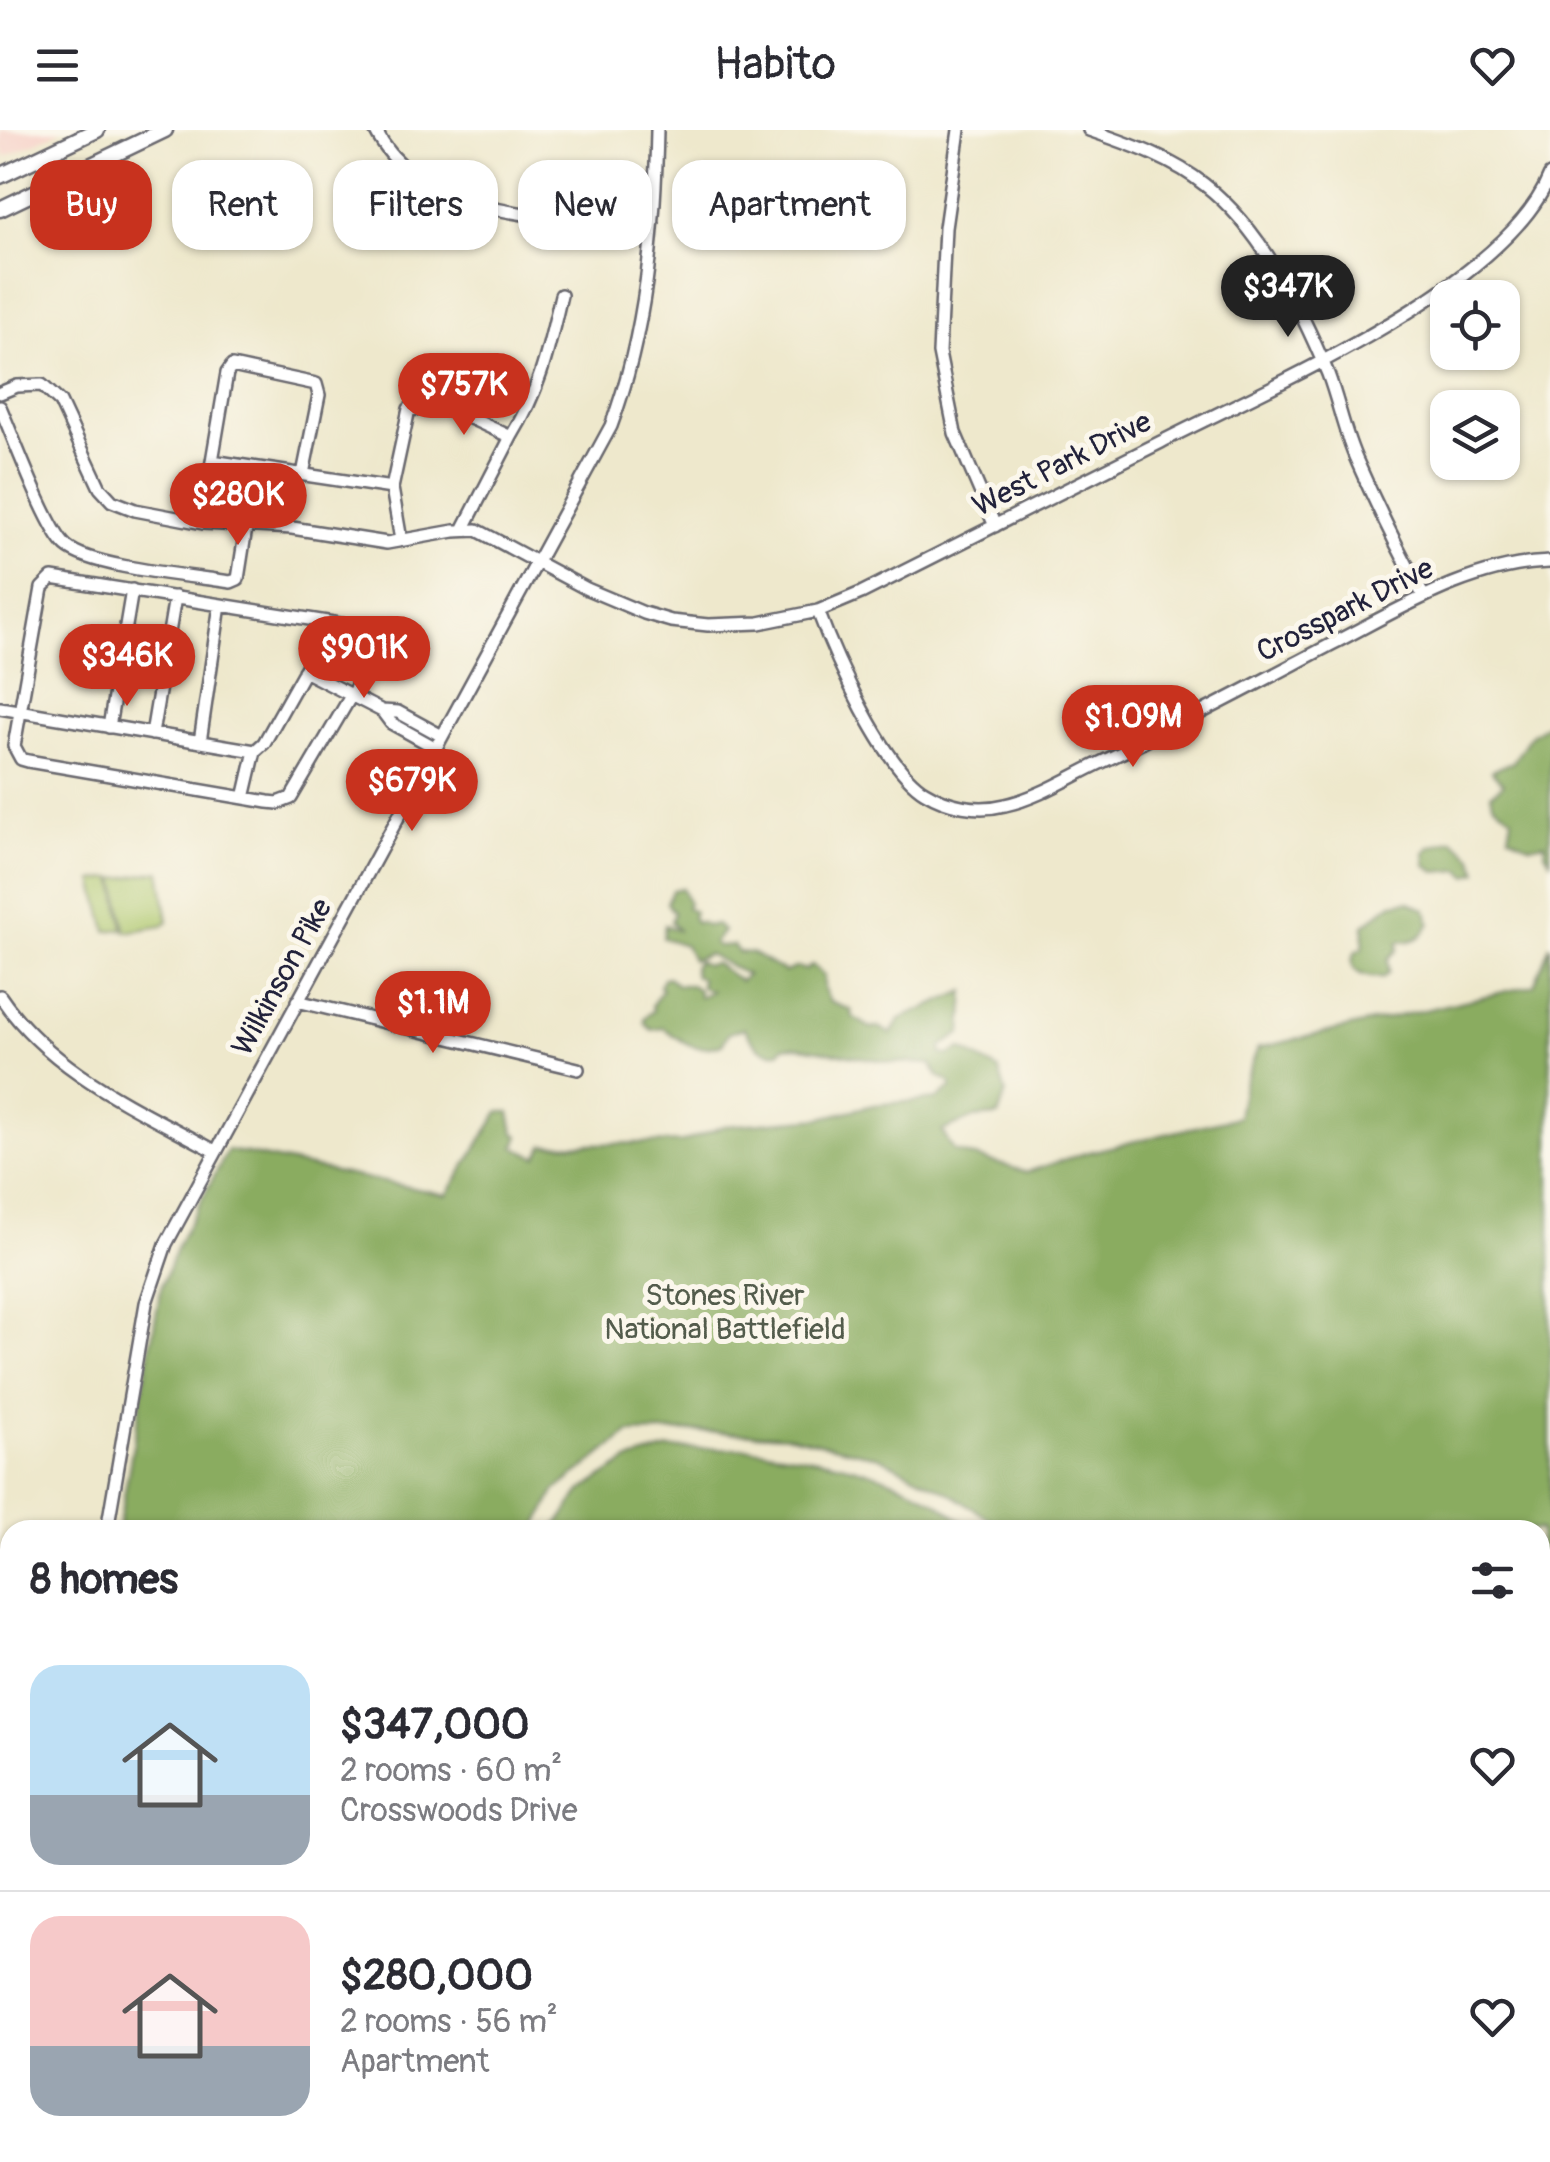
<!DOCTYPE html>
<html lang="en">
<head>
<meta charset="utf-8">
<style>
  :root { --surface:#fff; --page:#f2f2f3; --text:#2b2b33; --muted:#7c7c81; --line:#e1e1e2; --accent:#c8321e }
  body { margin:0; font-family:Pangolin,sans-serif; background:var(--page); color:var(--text); height:100vh; display:flex; flex-direction:column; font-size:38px; white-space:nowrap }
  * { box-sizing:border-box; margin:0 }
  p { font-size:32px; color:var(--muted) }
  .icon { flex:none; width:55px; height:55px; fill:none; stroke:currentColor; stroke-width:2; stroke-linecap:round; stroke-linejoin:round }
  .map { position:relative; flex:1; overflow:hidden }
  .sheet { position:absolute; left:0px; top:1390px; width:1550px; height:642px; display:flex; flex-direction:column; background:var(--surface); border-radius:30px 30px 0 0; box-shadow:0 2px 8px #0004 }
  .sheet>* { flex:none }
  .guide { position:absolute; left:30px; top:30px; width:1000px; height:90px; display:flex; gap:20px }
  .buttons { position:absolute; left:1430px; top:150px; display:grid; gap:20px }
  .buttons a { display:grid; place-items:center; width:90px; height:90px; border-radius:20px; background:var(--surface); box-shadow:0 2px 8px #0004; font-size:50px }
  .price { position:absolute; translate:-50% -85px; padding:0 22px; border-radius:35px; background:var(--accent); color:#fff; font-size:32px; line-height:65px; filter:drop-shadow(0 2px 5px #0008) }
  .price::after { content:''; position:absolute; left:50%; top:60px; width:30px; height:22px; margin-left:-15px; background:inherit; clip-path:polygon(0 0,100% 0,50% 100%) }
  .price.selected { background:#222; color:#fff }
  ul { padding:0; list-style:none }
  li { display:flex; align-items:center; gap:30px; height:250px; padding:0 30px }
  li+li { border-top:2px solid var(--line) }
  li span { display:grid; place-items:center; flex:none; width:280px; height:200px; border-radius:30px; color:#555 }
  li>.icon { margin-inline-start:auto }
  span .icon { width:120px; height:120px; fill:#fffc; stroke-width:1 }
  li b { font-size:42px }
  h2 { display:flex; justify-content:space-between; align-items:center; height:120px; padding:0 30px; font-size:42px }
  .tag { padding:0 35px; border-radius:30px; background:var(--surface); box-shadow:0 2px 8px #0004; font-size:35px; line-height:90px }
  .tag.selected { background:var(--accent); color:#fff }
  header { display:flex; justify-content:space-between; align-items:center; height:130px; padding:0 30px; background:var(--surface); font-size:45px; font-weight:600 }
  .map>svg:first-child { display:block }
  .built { fill:#f7d1c8 }
  .green { fill:#adc76c; stroke:#687454; stroke-width:2.5 }
  .forest { fill:#8aac60; stroke:#56674e; stroke-width:2.5 }
  .lines { fill:none; stroke-linecap:round; stroke-linejoin:round }
  .minor-casing { stroke:#69676e; stroke-width:16 }
  .major-casing { stroke:#69676e; stroke-width:19 }
  .minor { stroke:#fff; stroke-width:11 }
  .major { stroke:#fff; stroke-width:14 }
  .labels { text-anchor:middle; dominant-baseline:central; stroke-width:10; stroke-linejoin:round; paint-order:stroke }
  .street-label { font-size:30px; fill:#22223b; stroke:#fbf7ec }
  .park-label { font-size:30px; fill:#535c4c; stroke:#fbf7ec }
</style>
</head>
<body>
<header><svg class="icon" aria-label="menu" viewBox="0 0 24 24"><path d="M4 6h16M4 12h16M4 18h16"/></svg>Habito<svg class="icon" aria-label="heart" viewBox="0 0 24 24"><path d="M12 20l-8-8c-3-5 5-10 8-4 3-6 11-1 8 4z"/></svg></header>
<div class="map">
<svg width="1550" height="2032" viewBox="0 0 1550 2032">
  <rect width="100%" height="100%" fill="#fbf7ec"/>
  <filter id="ink" filterUnits="userSpaceOnUse"><feTurbulence type="fractalNoise" baseFrequency=".01" numOctaves="2"/><feDisplacementMap in="SourceGraphic" scale="20" xChannelSelector="R" yChannelSelector="G"/><feConvolveMatrix kernelMatrix="1 2 1 2 8 2 1 2 1" color-interpolation-filters="sRGB"/></filter>
  <filter id="wash" filterUnits="userSpaceOnUse"><feTurbulence type="fractalNoise" baseFrequency=".0048" numOctaves="4" result="noise"/><feDisplacementMap in="SourceGraphic" scale="40" xChannelSelector="R" yChannelSelector="G"/><feGaussianBlur stdDeviation="2.25" result="paint"/><feColorMatrix in="noise" values="0 0 0 0 0 0 0 0 0 0 0 0 0 0 0 0 0 1.4 0 .05"/><feComposite in="paint" operator="in"/></filter>
  <g filter="url(#wash)">
    <rect width="100%" height="100%" fill="#eee8cc"/>
    <path class="built" d="M0,0H61L6,27L0,15Z"/>
    <path class="green" d="M160,741L168,791L162,796L126,802L116,749Z
      M114,748L124,799L107,801L94,751Z"/>
    <path class="forest" d="M1550,592V730L1545,722V713L1530,716L1509,705L1512,687L1493,673L1491,664L1504,654L1491,641L1513,632L1531,605Z
      M1453,710L1473,727L1478,742L1468,746L1461,740L1436,742L1426,735L1425,723L1429,717Z
      M682,758L688,772L686,777L694,782L692,787L696,793L700,792L707,796L715,794L723,801L714,813L717,816L733,815L738,822L752,823L785,842L797,837L806,840L812,835L824,845V859L830,872L851,880L853,887L871,898L879,897L891,904L900,889L965,861L962,903L941,917L942,924L949,925L961,919L999,940L1006,963L998,986L973,988L942,1001L954,1021L1027,1042L1085,1023L1238,987L1244,954L1258,918L1534,855L1550,815V1756L1540,1751V1400H1006L950,1363L879,1327L790,1306L702,1301L629,1303L556,1360L535,1400H118L161,1157L177,1116L228,1020L447,1065L499,982H510L514,1002L519,1006L515,1017L537,1027L544,1015L683,1012L724,996L821,988L873,975L937,969L951,958V953L938,946L931,934L889,932L795,916L783,917L780,922C759,924 755,914 744,898L729,903L722,914C696,923 685,914 664,898L652,900L645,894V887L653,881L652,875L662,860L659,856L663,848L668,847L677,855H691L698,860L699,867L711,861L701,857V848L695,846L693,837L697,831L706,835L715,833L740,851L747,845L708,824L692,830L685,815L663,808L665,795L679,801L671,792L674,783L667,773L672,760Z
      M1408,771L1426,780L1430,793C1422,808 1415,812 1398,812L1397,820L1388,829L1389,842L1384,847C1365,849 1342,841 1357,820L1363,819L1364,795L1392,773Z
      M745,1318C827,1329 909,1340 972,1400H554L581,1361L628,1331L669,1319Z
      M1540,1772L1550,1776V2032H760L736,2023L1540,2022Z
      M615,2022L703,2023L723,2032H614Z
      M242,2023L483,2022L485,2032H240Z"/>
  </g>
  <g filter="url(#ink)">
    <g class="lines">
      <g class="minor-casing">
        <path id="minor" d="M375,0C423,94 563,87 653,93
          M959,0L945,98L939,223L955,303L995,396
          M1089,0C1129,14 1172,28 1205,55C1262,99 1301,179 1328,244C1339,273 1344,303 1357,331C1377,377 1400,423 1424,467
          M0,263L17,256L42,255L60,272L100,358L112,371L135,380L203,393L292,398L387,413L454,401L477,400L587,459L644,483L671,491L708,495L759,493L818,481L861,463C961,413 1061,363 1161,312C1266,258 1506,157 1550,45
          M0,277C13,306 47,399 66,416C91,438 194,446 231,452L238,449L246,398
          M511,307C541,257 548,221 561,165
          M212,331L227,243L232,236L316,254L319,265L303,344
          M392,358L409,279L453,280L511,307L463,400
          M203,393L212,331L392,358L401,410
          M52,448L359,497C378,508 374,525 365,542L291,668L278,673L268,672L28,631L21,629L14,616L42,458Z
          M818,481C835,527 884,638 925,662C948,676 978,682 1005,675C1038,668 1072,646 1102,632C1180,595 1256,554 1332,514C1400,479 1471,434 1550,432
          M304,541L382,581
          M0,578L255,621L264,613L310,531L317,492
          M109,597L132,460
          M152,604L175,467
          M200,612L220,475
          M436,618L391,593L382,581L398,582L442,606
          M244,668L255,621
          M0,866C51,942 137,978 215,1021
          M297,871L578,939
          M107,1400L146,1173L166,1114L611,296C646,203 655,99 657,0
          M0,1807L10,1774
          M719,2022L744,2032
          M565,2032L569,2022"/>
      </g>
      <g class="major-casing">
        <path id="major" d="M0,46L97,0
          M0,79L165,0"/>
      </g>
      <use href="#minor" class="minor"/>
      <use href="#major" class="major"/>
    </g>
  </g>
  <g class="labels">
    <g class="street-label">
      <text transform="translate(1062 334) rotate(-27)">West Park Drive</text>
      <text transform="translate(1345 480) rotate(-27)">Crosspark Drive</text>
      <text transform="translate(282 847) rotate(-61)">Wilkinson Pike</text>
    </g>
    <g class="park-label">
      <text x="725" y="1165">Stones River<tspan x="725" dy="34">National Battlefield</tspan></text>
    </g>
  </g>
</svg>
<div class="buttons">
<a><svg class="icon" aria-label="locate" viewBox="0 0 24 24"><circle cx="12" cy="12" r="6"/><path d="M12 2v4M12 18v4M2 12h4M18 12h4"/></svg></a>
<a><svg class="icon" aria-label="layers" viewBox="0 0 24 24"><path d="M12 4l9 5-9 5-9-5zM3 14l9 5 9-5"/></svg></a>
</div>
<b class="price selected" style="left:1288px;top:210px">$347K</b>
<b class="price" style="left:464px;top:308px">$757K</b>
<b class="price" style="left:238px;top:418px">$280K</b>
<b class="price" style="left:364px;top:571px">$901K</b>
<b class="price" style="left:127px;top:579px">$346K</b>
<b class="price" style="left:1133px;top:640px">$1.09M</b>
<b class="price" style="left:412px;top:704px">$679K</b>
<b class="price" style="left:433px;top:926px">$1.1M</b>
<div class="guide">
<a class="tag selected">Buy</a>
<a class="tag">Rent</a>
<a class="tag">Filters</a>
<a class="tag">New</a>
<a class="tag">Apartment</a>
</div>
<section class="sheet">
<h2>8 homes<svg class="icon" aria-label="filters" viewBox="0 0 24 24"><path d="M4 7h16M4 17h16"/><circle cx="9" cy="7" r="2"/><circle cx="15" cy="17" r="2"/></svg></h2>
<ul>
<li><span style="background:linear-gradient(#bfe0f5 65%,#9aa5b1 0)"><svg class="icon" aria-label="home" viewBox="0 0 24 24"><path d="M3 11l9-7 9 7M6 9v11h12V9"/></svg></span><div><b>$347,000</b><p>2 rooms · 60 m²</p><p>Crosswoods Drive</p></div><svg class="icon" aria-label="heart" viewBox="0 0 24 24"><path d="M12 20l-8-8c-3-5 5-10 8-4 3-6 11-1 8 4z"/></svg></li>
<li><span style="background:linear-gradient(#f6c9c9 65%,#9aa5b1 0)"><svg class="icon" aria-label="home" viewBox="0 0 24 24"><path d="M3 11l9-7 9 7M6 9v11h12V9"/></svg></span><div><b>$280,000</b><p>2 rooms · 56 m²</p><p>Apartment</p></div><svg class="icon" aria-label="heart" viewBox="0 0 24 24"><path d="M12 20l-8-8c-3-5 5-10 8-4 3-6 11-1 8 4z"/></svg></li>
</ul>
</section>
</div>
</body>
</html>
